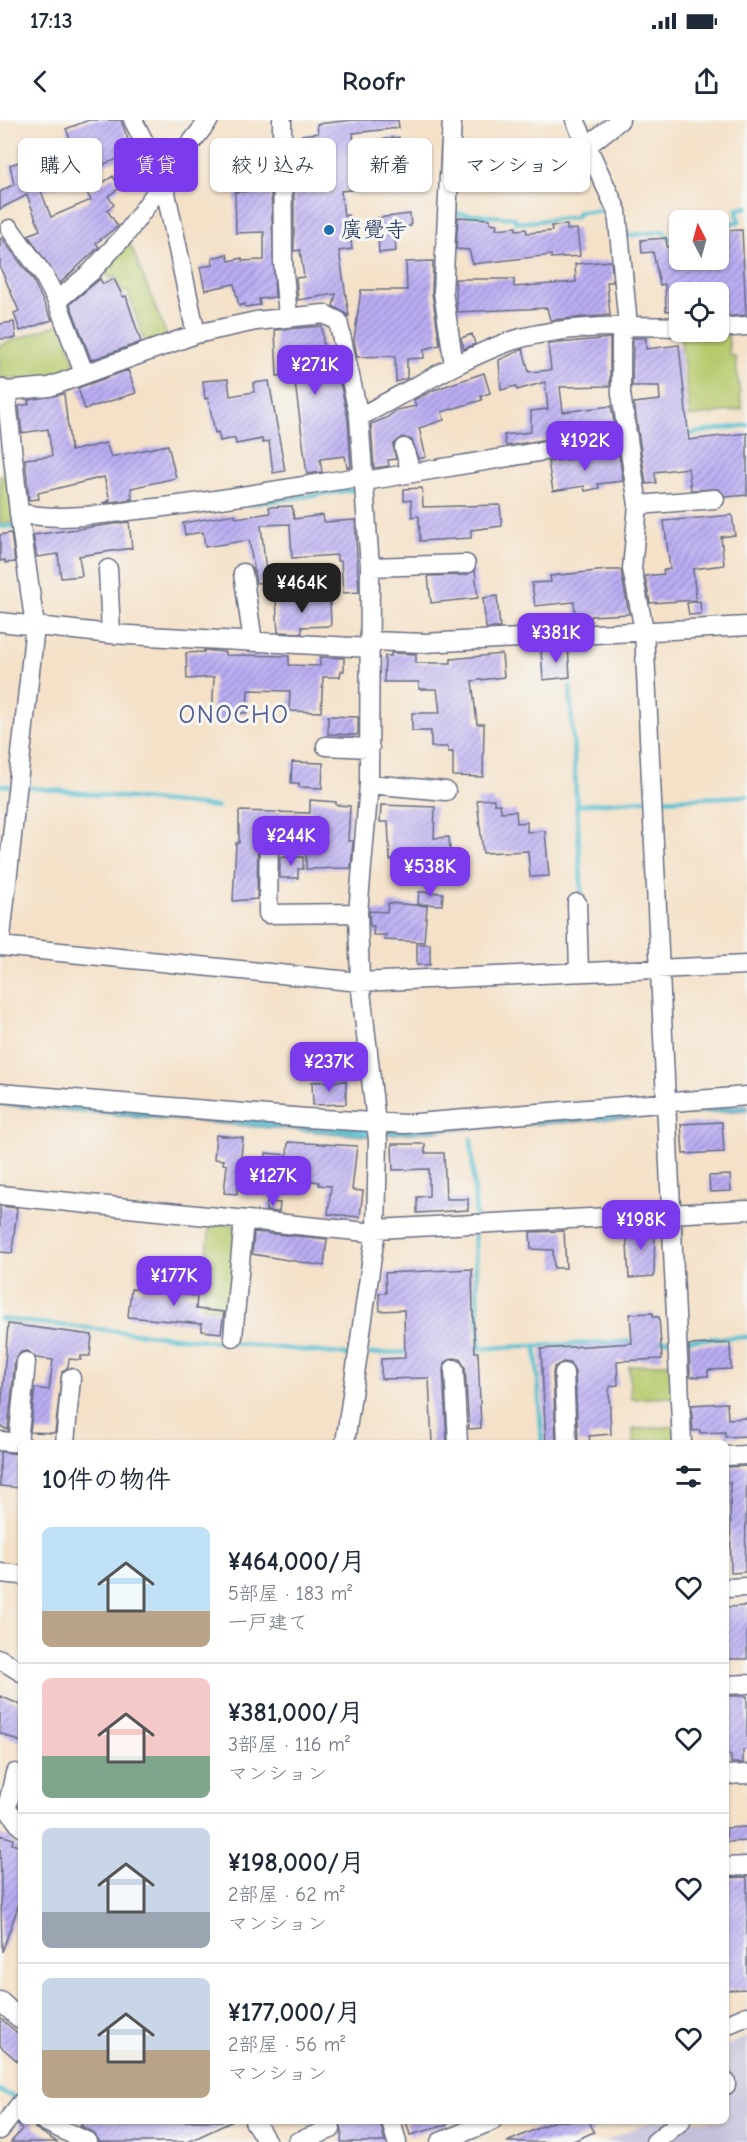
<!DOCTYPE html>
<html lang="ja">
<head>
<meta charset="utf-8">
<style>
  :root { --surface:#fff; --page:#f2f2f3; --text:#1f2937; --muted:#747a83; --line:#e0e1e3; --accent:#7c3aed }
  body { margin:0; font-family:"Comic Neue","Klee One",sans-serif; background:var(--page); color:var(--text); height:100vh; display:flex; flex-direction:column; font-size:22px; white-space:nowrap }
  * { box-sizing:border-box; margin:0 }
  p { font-size:20px; color:var(--muted) }
  .icon { flex:none; width:33px; height:33px; fill:none; stroke:currentColor; stroke-width:2; stroke-linecap:round; stroke-linejoin:round }
  .map { position:relative; flex:1; overflow:hidden }
  .sheet { position:absolute; left:18px; top:1320px; width:711px; height:684px; display:flex; flex-direction:column; background:var(--surface); border-radius:9px; box-shadow:0 2px 4px #0004 }
  .sheet>* { flex:none }
  .top-card { position:absolute; left:18px; top:18px; width:711px; height:54px; display:flex; gap:12px }
  .needle { width:39px; rotate:354deg }
  .controls { position:absolute; left:669px; top:90px; display:grid; gap:12px }
  .controls a { display:grid; place-items:center; width:60px; height:60px; border-radius:9px; background:var(--surface); box-shadow:0 2px 4px #0004; font-size:30px }
  .price { position:absolute; translate:-50% -51px; padding:0 14px; border-radius:12px; background:var(--accent); color:#fff; font-size:20px; line-height:39px; filter:drop-shadow(0 2px 3px #0008) }
  .price::after { content:''; position:absolute; left:50%; top:36px; width:18px; height:14px; margin-left:-9px; background:inherit; clip-path:polygon(0 0,100% 0,50% 100%) }
  .price.on { background:#222; color:#fff }
  ul { padding:0; list-style:none }
  li { display:flex; align-items:center; gap:18px; height:150px; padding:0 24px }
  li+li { border-top:2px solid var(--line) }
  li span { display:grid; place-items:center; flex:none; width:168px; height:120px; border-radius:9px; color:#555 }
  li>.icon { margin-inline-start:auto }
  span .icon { width:72px; height:72px; fill:#fffc; stroke-width:1 }
  li b { font-size:26px }
  h2 { display:flex; justify-content:space-between; align-items:center; height:72px; padding:0 24px; font-size:26px }
  .tag { padding:0 21px; border-radius:9px; background:var(--surface); box-shadow:0 2px 4px #0004; font-size:21px; line-height:54px }
  .tag.on { background:var(--accent); color:#fff }
  .status { display:flex; justify-content:space-between; align-items:center; height:42px; padding:0 30px; background:var(--surface); direction:ltr }
  .status svg { height:16px; fill:currentColor }
  header { display:flex; justify-content:space-between; align-items:center; height:78px; padding:0 24px; background:var(--surface); font-size:27px; font-weight:700 }
  .map>svg:first-child { display:block }
  .railway { fill:#c5c0da }
  .green { fill:#b7ca6e; stroke:#697c66; stroke-width:1.5 }
  .water { fill:url(#water-rules); stroke:#387797; stroke-width:1.5 }
  .lines { fill:none; stroke-linecap:round; stroke-linejoin:round }
  .stream { stroke:#54bfd0; stroke-width:4.5 }
  .building { fill:url(#building-hatch) }
  .minor-casing { stroke:#676d83; stroke-width:21 }
  .minor { stroke:#fff; stroke-width:18 }
  .poi-dot { fill:#1f6fb2; stroke:#f6f6f2; stroke-width:2 }
  .labels { text-anchor:middle; dominant-baseline:central; stroke-width:6; stroke-linejoin:round; paint-order:stroke }
  .poi-label { font-size:22px; fill:#1b2f5e; stroke:#f6f6f2; text-anchor:start }
  .quarter-label { font-size:26px; letter-spacing:1.5px; fill:#535b92; stroke:#f6f6f2 }
</style>
</head>
<body>
<div class="status"><b>17:13</b><svg viewBox="0 0 49 12"><path d="M0 12V9h3v3zM5 12V6h3v6zM10 12V3h3v9zM15 12V0h3v12zM26 1h20v11H26zM47 4h2v5h-2z"/></svg></div>
<header><svg class="icon" aria-label="back" viewBox="0 0 24 24"><path d="M15 5l-7 7 7 7"/></svg>Roofr<svg class="icon" aria-label="share" viewBox="0 0 24 24"><path d="M12 15V3M7 8l5-5 5 5M5 13v7h14v-7"/></svg></header>
<div class="map">
<svg width="747" height="2022" viewBox="0 0 747 2022">
  <defs>
    <pattern id="water-rules" width="6" height="5" patternUnits="userSpaceOnUse" patternTransform="scale(1.5)"><rect width="6" height="5" fill="#54bfd0"/><path d="M0 2.5h6" fill="none" stroke="#459cac"/></pattern>
    <pattern id="building-hatch" width="6" height="6" patternUnits="userSpaceOnUse" patternTransform="scale(1.5)"><rect width="6" height="6" fill="#bbadf3"/><path d="M-1 1l2-2M0 6l6-6M5 7l2-2" fill="none" stroke="#978dc8"/></pattern>
  </defs>
  <rect width="100%" height="100%" fill="#f6f6f2"/>
  <filter id="ink" filterUnits="userSpaceOnUse"><feTurbulence type="fractalNoise" baseFrequency=".0167" numOctaves="2"/><feDisplacementMap in="SourceGraphic" scale="12" xChannelSelector="R" yChannelSelector="G"/><feConvolveMatrix kernelMatrix="1 2 1 2 8 2 1 2 1" color-interpolation-filters="sRGB"/></filter>
  <filter id="wash" filterUnits="userSpaceOnUse"><feTurbulence type="fractalNoise" baseFrequency=".008" numOctaves="4" result="noise"/><feDisplacementMap in="SourceGraphic" scale="24" xChannelSelector="R" yChannelSelector="G"/><feGaussianBlur stdDeviation="1.35" result="paint"/><feColorMatrix in="noise" values="0 0 0 0 0 0 0 0 0 0 0 0 0 0 0 0 0 1.4 0 .05"/><feComposite in="paint" operator="in"/></filter>
  <g filter="url(#wash)">
    <rect width="100%" height="100%" fill="#f4e1c8"/>
    <path class="railway" d="M747,1917V2022H605L651,2001H726V1926Z"/>
    <path class="green" d="M128,118L168,219L146,226L128,172L122,173L115,157L109,159L102,144Z
      M62,203L77,250C50,260 29,261 0,258V225Z
      M680,213H728L730,236H735L742,289L690,297Z
      M9,354L15,402L0,404V355Z
      M210,1103L241,1106L232,1190L202,1187Z
      M674,1243L676,1277L631,1279L629,1246Z
      M679,1306L680,1323H634L633,1309Z"/>
    <path class="water" d="M0,980L459,1006L747,985V990L366,1016L0,985Z"/>
    <g class="lines">
      <path class="stream" d="M452,93L515,98L516,103L576,97L578,92L611,90
        M718,104L739,102L737,89L747,87
        M627,112V116L663,111L670,119L680,118
        M683,315L747,305
        M243,385L358,369
        M29,405H50
        M0,407L15,406
        M570,566L582,779
        M0,665L9,666
        M24,667L217,687
        M656,680L747,676
        M577,685L646,680
        M471,1018L476,1098
        M474,1109L480,1229
        M0,1199L349,1235
        M682,1220L747,1217
        M655,1221L671,1220
        M536,1226L542,1323
        M469,1229L637,1221
        M370,1234L410,1232
        M726,1400L747,1399
        M0,1971L17,1978"/>
    </g>
    <g id="blocks">
      <path class="building" d="M89,0H121L129,22L137,32L63,59L64,63L41,71L51,97L91,80L87,73L113,56L120,68L108,76L114,85L107,90L118,106L96,123L99,127L60,163L28,115L40,110L27,75L0,89V72L14,64L10,45L72,24L66,9Z
        M353,0H398L399,8L353,13L355,38L379,35L378,20L399,17L400,34H398L400,52L368,56L370,68L341,71L344,96L348,95L352,129L339,131L349,196L333,186L336,174L298,180L296,158L304,157L300,130L294,131V49L305,48L302,15L318,13L317,4Z
        M271,70L275,177L259,179L260,185L245,187V184L239,186L234,164L205,170L200,147L213,145L212,138L227,134L229,141L242,138V141L264,140V112L236,113L235,72Z
        M410,94L411,106L394,108L396,131L379,133L377,98Z
        M458,97L490,99V103L497,104L496,109L516,107V110L526,109L527,113L552,111L551,106L567,105V110L577,109L580,136L551,138V135L473,144L469,130L456,129Z
        M742,110L746,195L718,197V172H680V190L666,191L665,164L660,165L653,132L642,133L641,120L666,118L667,127L680,124V140H718V111Z
        M2,118L33,160L52,200L20,211L14,193L19,191L0,147V119Z
        M433,141L432,173L440,225L424,229V238L407,239V258L396,262L395,236L357,237L354,220L361,170H407L406,142Z
        M611,141L613,162H607L610,195L550,200L547,188L457,192L455,159H514V167L576,162L575,144Z
        M100,159L103,164L114,159L123,177L126,176L141,222L91,240L70,184Z
        M14,202L16,218L0,219V204Z
        M322,206L325,253L338,252L348,299L351,347H347L345,336L320,339L322,352L307,354L294,255L277,256L275,210Z
        M472,214L475,224L464,229L461,218Z
        M610,218V266L560,267L563,292L611,286L615,306L565,312L566,316L506,326L504,315L531,312V291L548,289L545,262L517,270L516,266L501,270L499,240L523,229L529,252L551,250L548,224Z
        M633,218H646V229L679,225L689,320L747,313V375L726,377L719,369L691,370L688,348L655,352L656,363L646,364L634,283L660,280L659,266H632Z
        M128,250L136,273L85,289L78,268Z
        M484,253L490,273L481,276L482,280L442,292L444,300L419,308L426,337L419,339L412,320L402,317L393,325L396,339L388,340L389,346L374,348L371,304L386,298L397,290L416,286L414,280L434,270Z
        M228,259L230,276L254,272L253,263L269,261L285,351L273,353L269,321L262,323V319L236,324L235,318L220,321L218,312L215,313L208,278L205,279L203,261Z
        M64,274L71,331L106,323L111,337L168,325L176,358L131,368L132,379L103,383L110,380L104,357L38,373L39,379L29,380L25,339L52,336L48,309L22,313L19,286L29,284L28,280Z
        M619,334L623,361L598,364L599,368L585,371L584,366L553,371L548,342Z
        M422,368L423,387L500,385L502,406L471,410V418L420,421L419,396L412,397L411,380L404,381V369Z
        M292,386L294,399L323,395L324,402L355,400L359,472L343,473L341,441H337V435L292,438L290,404L261,405L267,462L256,463L249,420L205,427L203,412L185,415L183,403L235,394L236,398L270,393L269,387Z
        M732,395L735,415L721,417L724,445L693,449L696,480L650,483L645,456L664,454L663,450L670,449L664,401Z
        M129,402L132,428L79,436L82,456L61,458L58,434L37,437L33,415Z
        M11,413L15,442L5,443V440L0,441V415Z
        M475,450L478,478L431,483L428,456L466,455Z
        M607,450H621L629,494L591,496V503L576,504L574,482L535,486L532,463L551,462L550,456Z
        M497,476L500,508H486L483,478Z
        M276,479L330,480L331,506L302,507V513L278,512Z
        M700,481L701,494L689,495L687,483Z
        M568,527L570,557L543,560L541,530Z
        M204,530L225,532V535L289,536V545L320,546V537L344,538V551H341L340,557H323L321,592L289,591L290,571L248,570L247,593H228V601L212,600L214,557L187,559L186,533L204,532Z
        M391,533L416,534V543H451V539L502,534L504,557L472,561L477,604H484L483,657L453,656V632H448V627H431V611H412V593H440L437,569H419V562H384L385,536H391Z
        M328,596L358,597V615L328,614Z
        M292,642L323,643L322,668L299,667V663H291Z
        M494,679V684H500L501,692L516,691L517,703L527,702V712L545,711L549,756L530,757L528,731L483,733L477,680Z
        M310,680L336,682V685L350,686L348,721H353L351,748L306,749V712H280L275,703L264,702L258,712L257,779L233,781L236,723H239V691L310,693Z
        M381,685L435,687L434,718L449,717L450,730L428,732V744L409,745V739L390,740L388,702H380Z
        M280,737H303V749H298V758H280Z
        M419,772L443,773L442,785L418,784Z
        M388,783L427,786L424,822L385,820L386,815H373L374,806H370L369,791L387,792Z
        M417,824H430V845H417Z
        M346,961V984L313,985L312,962Z
        M722,1002L724,1032L683,1034L681,1004Z
        M216,1015L243,1018L237,1074L224,1073L227,1045L223,1044L224,1040L214,1039Z
        M288,1022L357,1026L352,1070L363,1071L360,1097L328,1094L331,1066L319,1065V1062L263,1054L266,1033L287,1035Z
        M392,1024H425V1033H444L446,1079H468V1090L417,1093V1077L429,1076V1049L393,1050Z
        M730,1055L731,1071L710,1072L709,1056Z
        M267,1082L280,1083L279,1092L266,1091Z
        M0,1086L17,1088L12,1133L0,1132Z
        M655,1106L654,1156L629,1158L626,1108Z
        M564,1111L566,1148H554L553,1130L531,1129L530,1112Z
        M254,1112L327,1119L324,1146L252,1134Z
        M472,1149L473,1193L475,1232H478L481,1308L469,1309L465,1248L460,1239L453,1238L444,1243L443,1250L447,1323H432L429,1258L381,1259V1239L405,1238L404,1190L380,1191L379,1173H386L385,1153Z
        M176,1156L188,1157L186,1175L197,1176L196,1189L224,1192L221,1213L202,1211V1204L128,1197L131,1169L175,1173Z
        M653,1193V1197H659L662,1239L617,1241L618,1265L611,1266L609,1270L611,1314L589,1316L590,1323H578L575,1252L570,1243L563,1242L554,1247L553,1253L556,1323H546L541,1229L632,1223L630,1194Z
        M8,1204L92,1215L90,1236H81V1240L69,1239L68,1247L62,1252L55,1313L30,1312L35,1268L49,1270L53,1240L36,1238L28,1231L21,1232L15,1240L8,1310L0,1306Z
        M730,1223L731,1249L708,1250V1256L690,1257L689,1225Z
        M727,1283L728,1299L747,1298V1316L725,1317V1312L700,1313V1310L693,1311L691,1285Z
        M0,1332L21,1334V1368L0,1366Z
        M747,1346L745,1452L731,1453L730,1366V1362H726V1347Z
        M747,1486V1539H726V1487Z
        M0,1576L21,1585V1622L0,1613Z
        M726,1576H747V1629L743,1630V1643H731V1635H726Z
        M747,1707V1721L726,1722V1708Z
        M0,1715L13,1719L12,1724L21,1727V1778L2,1832Z
        M747,1757V1869L726,1870V1758Z
        M0,1898L21,1916V1944L0,1926Z
        M21,2001H32L35,2008L57,2022H11L22,2009L18,2005Z
        M83,2001H233L188,2022H100L93,2012L81,2006Z
        M339,2001H380L385,2022H341L342,2010Z
        M406,2001H446L447,2005L410,2015Z
        M554,2001H589L594,2012L571,2022H507Z"/>
    </g>
  </g>
  <g filter="url(#ink)">
    <use href="#blocks" fill-opacity="0" stroke="#676d83" stroke-width="1.5"/>
    <g class="lines">
      <g class="minor-casing">
        <path id="minor" d="M133,0L163,59L196,214
          M282,0L283,141L288,197
          M452,0L443,172L454,245
          M575,0L617,91L628,205L621,216V274L638,385L632,449L644,510L682,1323
          M587,26L620,0
          M10,109L43,154L57,181
          M718,208L747,206
          M84,253L57,181L91,152L126,114L154,75L163,59L209,0
          M0,268L6,271L49,267L196,214L256,201L324,194L338,201L359,297L370,447L369,664L358,793L360,862L378,1020L376,1109L345,1323
          M359,297C410,271 458,240 511,221C559,205 629,205 680,207
          M404,328L411,353
          M365,361L628,317
          M638,385L715,379
          M19,393C58,401 98,395 137,390C214,382 289,368 365,356
          M370,447L466,444
          M108,449L111,514
          M243,453L253,522
          M0,502L111,514L371,528
          M371,521L424,523L747,506
          M326,626L370,628
          M369,664L446,671
          M269,712L268,794L358,793
          M577,783L579,852
          M0,826L360,862L747,845
          M0,826L35,506L19,393L6,271
          M0,973L306,998L404,1004L747,976
          M0,1075L376,1113
          M376,1109L747,1090
          M233,1217L244,1100
          M454,1249L458,1323
          M564,1253L567,1323
          M0,1321L21,1323
          M18,1323L26,1242
          M65,1323L71,1258
          M726,1336L747,1335
          M0,1453L21,1455
          M726,1468L747,1467
          M0,1539L21,1552
          M726,1565L747,1564
          M15,1653L7,1688L21,1707
          M726,1655L747,1654
          M726,1747L747,1746
          M0,1881L21,1900
          M726,1905L747,1896
          M726,1962V1965
          M44,2001L88,2022
          M254,2001L267,2022
          M391,2001L397,2022
          M0,2010L21,1983
          M297,2022L331,2009
          M440,2022L492,2001
          M655,2022L681,2001"/>
      </g>
      <use href="#minor" class="minor"/>
    </g>
  </g>
  <circle class="poi-dot" cx="329" cy="110" r="6"/>
  <g class="labels">
    <g class="poi-label">
      <text x="341" y="110">廣覺寺</text>
    </g>
    <g class="quarter-label">
      <text x="234" y="595">ONOCHO</text>
    </g>
  </g>
</svg>
<div class="controls">
<a><svg class="needle" viewBox="-14 -14 28 28"><path d="M0-13l5 13h-10z" fill="#e53935"/><path d="M0 13l5-13h-10z" fill="#747a83"/></svg></a>
<a><svg class="icon" aria-label="locate" viewBox="0 0 24 24"><circle cx="12" cy="12" r="6"/><path d="M12 2v4M12 18v4M2 12h4M18 12h4"/></svg></a>
</div>
<b class="price" style="left:315px;top:276px">¥271K</b>
<b class="price" style="left:585px;top:352px">¥192K</b>
<b class="price on" style="left:302px;top:494px">¥464K</b>
<b class="price" style="left:556px;top:544px">¥381K</b>
<b class="price" style="left:291px;top:747px">¥244K</b>
<b class="price" style="left:430px;top:778px">¥538K</b>
<b class="price" style="left:329px;top:973px">¥237K</b>
<b class="price" style="left:273px;top:1087px">¥127K</b>
<b class="price" style="left:641px;top:1131px">¥198K</b>
<b class="price" style="left:174px;top:1187px">¥177K</b>
<div class="top-card">
<a class="tag">購入</a>
<a class="tag on">賃貸</a>
<a class="tag">絞り込み</a>
<a class="tag">新着</a>
<a class="tag">マンション</a>
</div>
<section class="sheet">
<h2>10件の物件<svg class="icon" aria-label="filters" viewBox="0 0 24 24"><path d="M4 7h16M4 17h16"/><circle cx="9" cy="7" r="2"/><circle cx="15" cy="17" r="2"/></svg></h2>
<ul>
<li><span style="background:linear-gradient(#bfe0f5 70%,#b9a48a 0)"><svg class="icon" aria-label="home" viewBox="0 0 24 24"><path d="M3 11l9-7 9 7M6 9v11h12V9"/></svg></span><div><b>¥464,000/月</b><p>5部屋 · 183 m²</p><p>一戸建て</p></div><svg class="icon" aria-label="heart" viewBox="0 0 24 24"><path d="M12 20l-8-8c-3-5 5-10 8-4 3-6 11-1 8 4z"/></svg></li>
<li><span style="background:linear-gradient(#f6c9c9 65%,#7fa58c 0)"><svg class="icon" aria-label="home" viewBox="0 0 24 24"><path d="M3 11l9-7 9 7M6 9v11h12V9"/></svg></span><div><b>¥381,000/月</b><p>3部屋 · 116 m²</p><p>マンション</p></div><svg class="icon" aria-label="heart" viewBox="0 0 24 24"><path d="M12 20l-8-8c-3-5 5-10 8-4 3-6 11-1 8 4z"/></svg></li>
<li><span style="background:linear-gradient(#c9d6e8 70%,#9aa5b1 0)"><svg class="icon" aria-label="home" viewBox="0 0 24 24"><path d="M3 11l9-7 9 7M6 9v11h12V9"/></svg></span><div><b>¥198,000/月</b><p>2部屋 · 62 m²</p><p>マンション</p></div><svg class="icon" aria-label="heart" viewBox="0 0 24 24"><path d="M12 20l-8-8c-3-5 5-10 8-4 3-6 11-1 8 4z"/></svg></li>
<li><span style="background:linear-gradient(#c9d6e8 60%,#b9a48a 0)"><svg class="icon" aria-label="home" viewBox="0 0 24 24"><path d="M3 11l9-7 9 7M6 9v11h12V9"/></svg></span><div><b>¥177,000/月</b><p>2部屋 · 56 m²</p><p>マンション</p></div><svg class="icon" aria-label="heart" viewBox="0 0 24 24"><path d="M12 20l-8-8c-3-5 5-10 8-4 3-6 11-1 8 4z"/></svg></li>
</ul>
</section>
</div>
</body>
</html>
